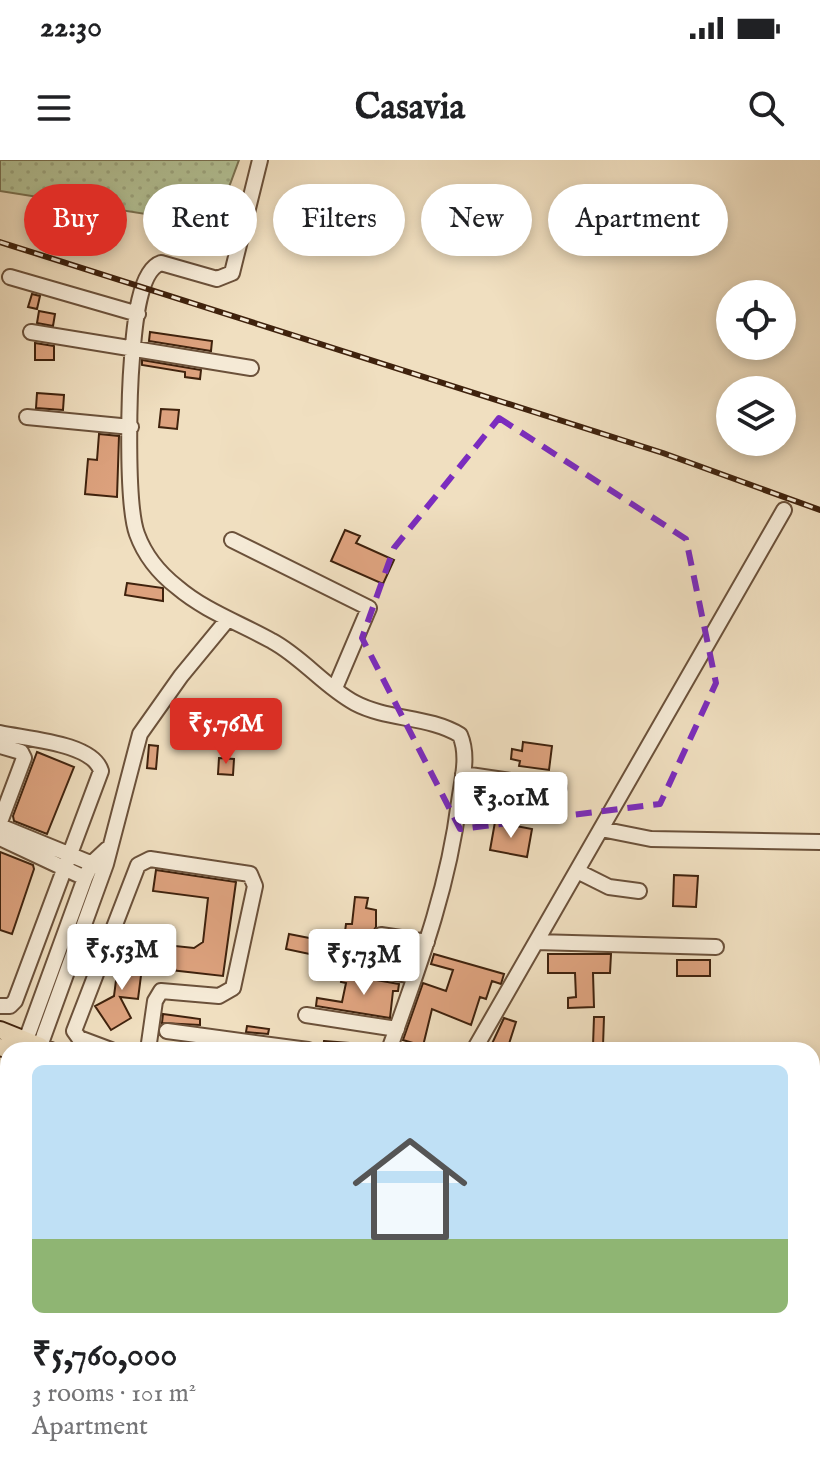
<!DOCTYPE html>
<html lang="en">
<head>
<meta charset="utf-8">
<style>
  :root { --surface:#fff; --page:#f6f6f6; --text:#202124; --muted:#757577; --accent:#d93025 }
  body { margin:0; font-family:"IM FELL English",serif; background:var(--page); color:var(--text); height:100vh; display:flex; flex-direction:column; font-size:30px; white-space:nowrap }
  * { box-sizing:border-box; margin:0 }
  p { font-size:26px; color:var(--muted) }
  .icon { flex:none; width:44px; height:44px; fill:none; stroke:currentColor; stroke-width:2; stroke-linecap:round; stroke-linejoin:round }
  .map { position:relative; flex:1; overflow:hidden }
  .panel { position:absolute; left:0px; top:882px; width:820px; height:442px; display:flex; flex-direction:column; background:var(--surface); border-radius:24px 24px 0 0; box-shadow:0 4px 12px #0003 }
  .panel>* { flex:none }
  .guide { position:absolute; left:24px; top:24px; width:772px; height:72px; display:flex; gap:16px }
  .buttons { position:absolute; left:716px; top:120px; display:grid; gap:16px }
  .buttons a { display:grid; place-items:center; width:80px; height:80px; border-radius:50%; background:var(--surface); box-shadow:0 4px 12px #0003; font-size:40px }
  .price { position:absolute; translate:-50% -68px; padding:0 18px; border-radius:8px; background:#fff; color:#222; font-size:26px; line-height:52px; filter:drop-shadow(0 2px 4px #0008) }
  .price::after { content:''; position:absolute; left:50%; top:48px; width:24px; height:18px; margin-left:-12px; background:inherit; clip-path:polygon(0 0,100% 0,50% 100%) }
  .price.on { background:var(--accent); color:#fff }
  ul { padding:0; list-style:none }
  li { display:grid; align-content:center; gap:16px; height:424px; padding:0 32px }
  li span { display:grid; place-items:center; height:248px; border-radius:12px; color:#555 }
  li>.icon { margin-inline-start:auto }
  span .icon { width:144px; height:144px; fill:#fffc; stroke-width:1 }
  li b { font-size:34px }
  .pill { padding:0 28px; border-radius:36px; background:var(--surface); box-shadow:0 4px 12px #0003; font-size:28px; line-height:72px }
  .pill.on { background:var(--accent); color:#fff }
  .status { display:flex; justify-content:space-between; align-items:center; height:56px; padding:0 40px; background:var(--surface); direction:ltr }
  .status svg { height:22px; fill:currentColor }
  header { display:flex; justify-content:space-between; align-items:center; height:104px; padding:0 32px; background:var(--surface); font-size:36px; font-weight:800 }
  .map>svg:first-child { display:block }
  .park { fill:url(#park-dots); stroke:#7a7252; stroke-width:2 }
  .lines { fill:none; stroke-linecap:round; stroke-linejoin:round }
  .canal { stroke:#9abdb2; stroke-width:12 }
  .building { fill:#dda27e; stroke:#3f220d; stroke-width:2 }
  .minor-casing { stroke:#6b513a; stroke-width:18 }
  .major-casing { stroke:#3f220d; stroke-width:20 }
  .minor { stroke:#f5ead6; stroke-width:14 }
  .major { stroke:#f0dfc0; stroke-width:16 }
  .rail-casing { stroke:#3f220d; stroke-width:6 }
  .rail { stroke:#f5ead6; stroke-width:3; stroke-dasharray:9; stroke-linecap:butt }
  .marked { fill:none; stroke:#7b2cbf; stroke-width:6; stroke-dasharray:16 10; stroke-linejoin:round }
</style>
</head>
<body>
<div class="status"><b>22:30</b><svg viewBox="0 0 49 12"><path d="M0 12V9h3v3zM5 12V6h3v6zM10 12V3h3v9zM15 12V0h3v12zM26 1h20v11H26zM47 4h2v5h-2z"/></svg></div>
<header><svg class="icon" aria-label="menu" viewBox="0 0 24 24"><path d="M4 6h16M4 12h16M4 18h16"/></svg>Casavia<svg class="icon" aria-label="search" viewBox="0 0 24 24"><circle cx="10" cy="10" r="6"/><path d="M15 15l6 6"/></svg></header>
<div class="map">
<svg width="820" height="1323" viewBox="0 0 820 1323">
  <defs>
    <pattern id="park-dots" width="8" height="8" patternUnits="userSpaceOnUse" patternTransform="scale(2)"><rect width="8" height="8" fill="#b4c397"/><path d="M2 2h.1M6 6h.1" fill="none" stroke="#9ca781" stroke-width="1.8" stroke-linecap="round"/></pattern>
  </defs>
  <rect width="100%" height="100%" fill="#f0dfc0"/>
  <filter id="stains"><feTurbulence type="fractalNoise" baseFrequency=".0025" numOctaves="4"/><feColorMatrix values="0 0 0 0 .2 0 0 0 0 .09 0 0 0 0 .02 0 0 0 .5 -.17"/></filter>
  <radialGradient id="worn" r=".72"><stop offset=".6" stop-color="#630" stop-opacity="0"/><stop offset="1" stop-color="#630" stop-opacity=".3"/></radialGradient>
  <path class="park" d="M0,0H239L215,65L0,31Z"/>
  <g class="lines">
    <path class="canal" d="M571,1316L572,1323
      M174,1323L176,1316"/>
  </g>
  <path class="building" d="M32,134L40,136L37,149L28,147Z
    M39,151L55,154L53,166L37,163Z
    M150,172L212,181L211,191L149,181Z
    M35,183L54,186V200H35Z
    M142,200L201,210L200,219L185,217V212L142,205Z
    M37,233L64,235L63,250L36,248Z
    M161,249L179,250L177,269L159,267Z
    M99,274L119,276L117,337L85,334L88,299L97,300Z
    M345,370L360,376L356,383L394,400L383,424L331,401Z
    M127,423L163,428V441L125,435Z
    M523,582L552,586L549,610L519,606L520,601L511,599L512,589L522,591Z
    M149,585L158,586L156,609L147,608Z
    M37,592L74,607L47,674L14,661L13,656Z
    M219,598L234,599L233,615L218,614Z
    M495,662L532,669L527,697L490,690Z
    M0,692L33,705L34,709L12,774L0,770Z
    M156,710L236,722L223,816L144,807L147,783L194,788L203,782L208,738L153,731Z
    M674,715L698,716L696,747L673,746Z
    M355,737L368,738L366,748L376,750V767L371,774L374,782L344,779L346,764H352Z
    M289,774L345,785L343,794L333,799L286,789Z
    M434,794L504,814L501,824L492,821L486,839L480,837L471,865L432,849L423,886L403,880L423,823L446,831L453,810L431,804Z
    M548,794H611L610,813H593L594,847L568,848V838L576,837L575,813H548Z
    M119,797L143,800L138,839L120,837L131,858L111,870L95,846L114,836Z
    M677,800H710V816H677Z
    M342,814L399,824L398,831H393L390,858L316,846L317,838L342,842L346,823L341,822Z
    M163,854L200,859V865L162,863Z
    M594,857H604L603,886H593Z
    M504,858L516,862L507,890H489Z
    M247,866L269,869L268,874L246,872Z
    M324,881L349,883V890H323Z"/>
  <g class="lines">
    <g class="minor-casing">
      <path id="minor" d="M260,0L232,113L217,119L161,103C137,111 134,175 132,198C129,234 126,344 137,374C145,396 159,413 177,427C205,451 240,463 272,481C302,497 325,527 355,543C387,560 429,556 460,575C469,596 462,620 459,642C448,730 419,806 389,890
        M10,117L138,154
        M31,172L251,208
        M27,257L131,267
        M232,380L369,448L335,528
        M0,573C27,579 93,583 101,611L15,841L10,846H0
        M0,586L21,592L24,598L0,662
        M463,614L559,628
        M0,666L100,707
        M601,669L651,679L820,682
        M0,678L85,718
        M577,711L609,727L639,731
        M381,775L427,782
        M536,782L716,787
        M341,804L415,816
        M306,855L397,869
        M167,871L308,890
        M26,880L85,718L92,703L107,689
        M51,890L40,886L106,704L140,574L181,516L228,459
        M111,890L79,878L74,871L138,705L150,699L250,714L255,726L233,828L219,836L161,831L155,841L148,890
        M474,890L784,350
        M0,917L8,920
        M0,1167H8
        M812,1308H820
        M439,1316V1323
        M521,1316L522,1319
        M559,1316L560,1323
        M603,1316L605,1323
        M667,1316L668,1323
        M138,1323L140,1316"/>
    </g>
    <g class="major-casing">
      <path id="major" d="M0,870L40,886L39,890
        M0,887L9,890
        M0,947L8,928
        M0,982L8,965"/>
    </g>
    <use href="#minor" class="minor"/>
    <use href="#major" class="major"/>
    <g class="rail-casing">
      <path id="rail" d="M0,82L663,293L820,350"/>
    </g>
    <use href="#rail" class="rail"/>
  </g>
  <path class="marked" d="M499,258L686,379L716,523L660,644L460,669L362,478L394,388Z"/>
  <rect width="100%" height="100%" filter="url(#stains)"/>
  <rect width="100%" height="100%" fill="url(#worn)"/>
</svg>
<div class="buttons">
<a><svg class="icon" aria-label="locate" viewBox="0 0 24 24"><circle cx="12" cy="12" r="6"/><path d="M12 2v4M12 18v4M2 12h4M18 12h4"/></svg></a>
<a><svg class="icon" aria-label="layers" viewBox="0 0 24 24"><path d="M12 4l9 5-9 5-9-5zM3 14l9 5 9-5"/></svg></a>
</div>
<b class="price on" style="left:226px;top:606px">₹5.76M</b>
<b class="price" style="left:511px;top:680px">₹3.01M</b>
<b class="price" style="left:122px;top:832px">₹5.53M</b>
<b class="price" style="left:364px;top:837px">₹5.73M</b>
<div class="guide">
<a class="pill on">Buy</a>
<a class="pill">Rent</a>
<a class="pill">Filters</a>
<a class="pill">New</a>
<a class="pill">Apartment</a>
</div>
<section class="panel">
<ul>
<li><span style="background:linear-gradient(#bfe0f5 70%,#8fb573 0)"><svg class="icon" aria-label="home" viewBox="0 0 24 24"><path d="M3 11l9-7 9 7M6 9v11h12V9"/></svg></span><div><b>₹5,760,000</b><p>3 rooms · 101 m²</p><p>Apartment</p></div></li>
</ul>
</section>
</div>
</body>
</html>
